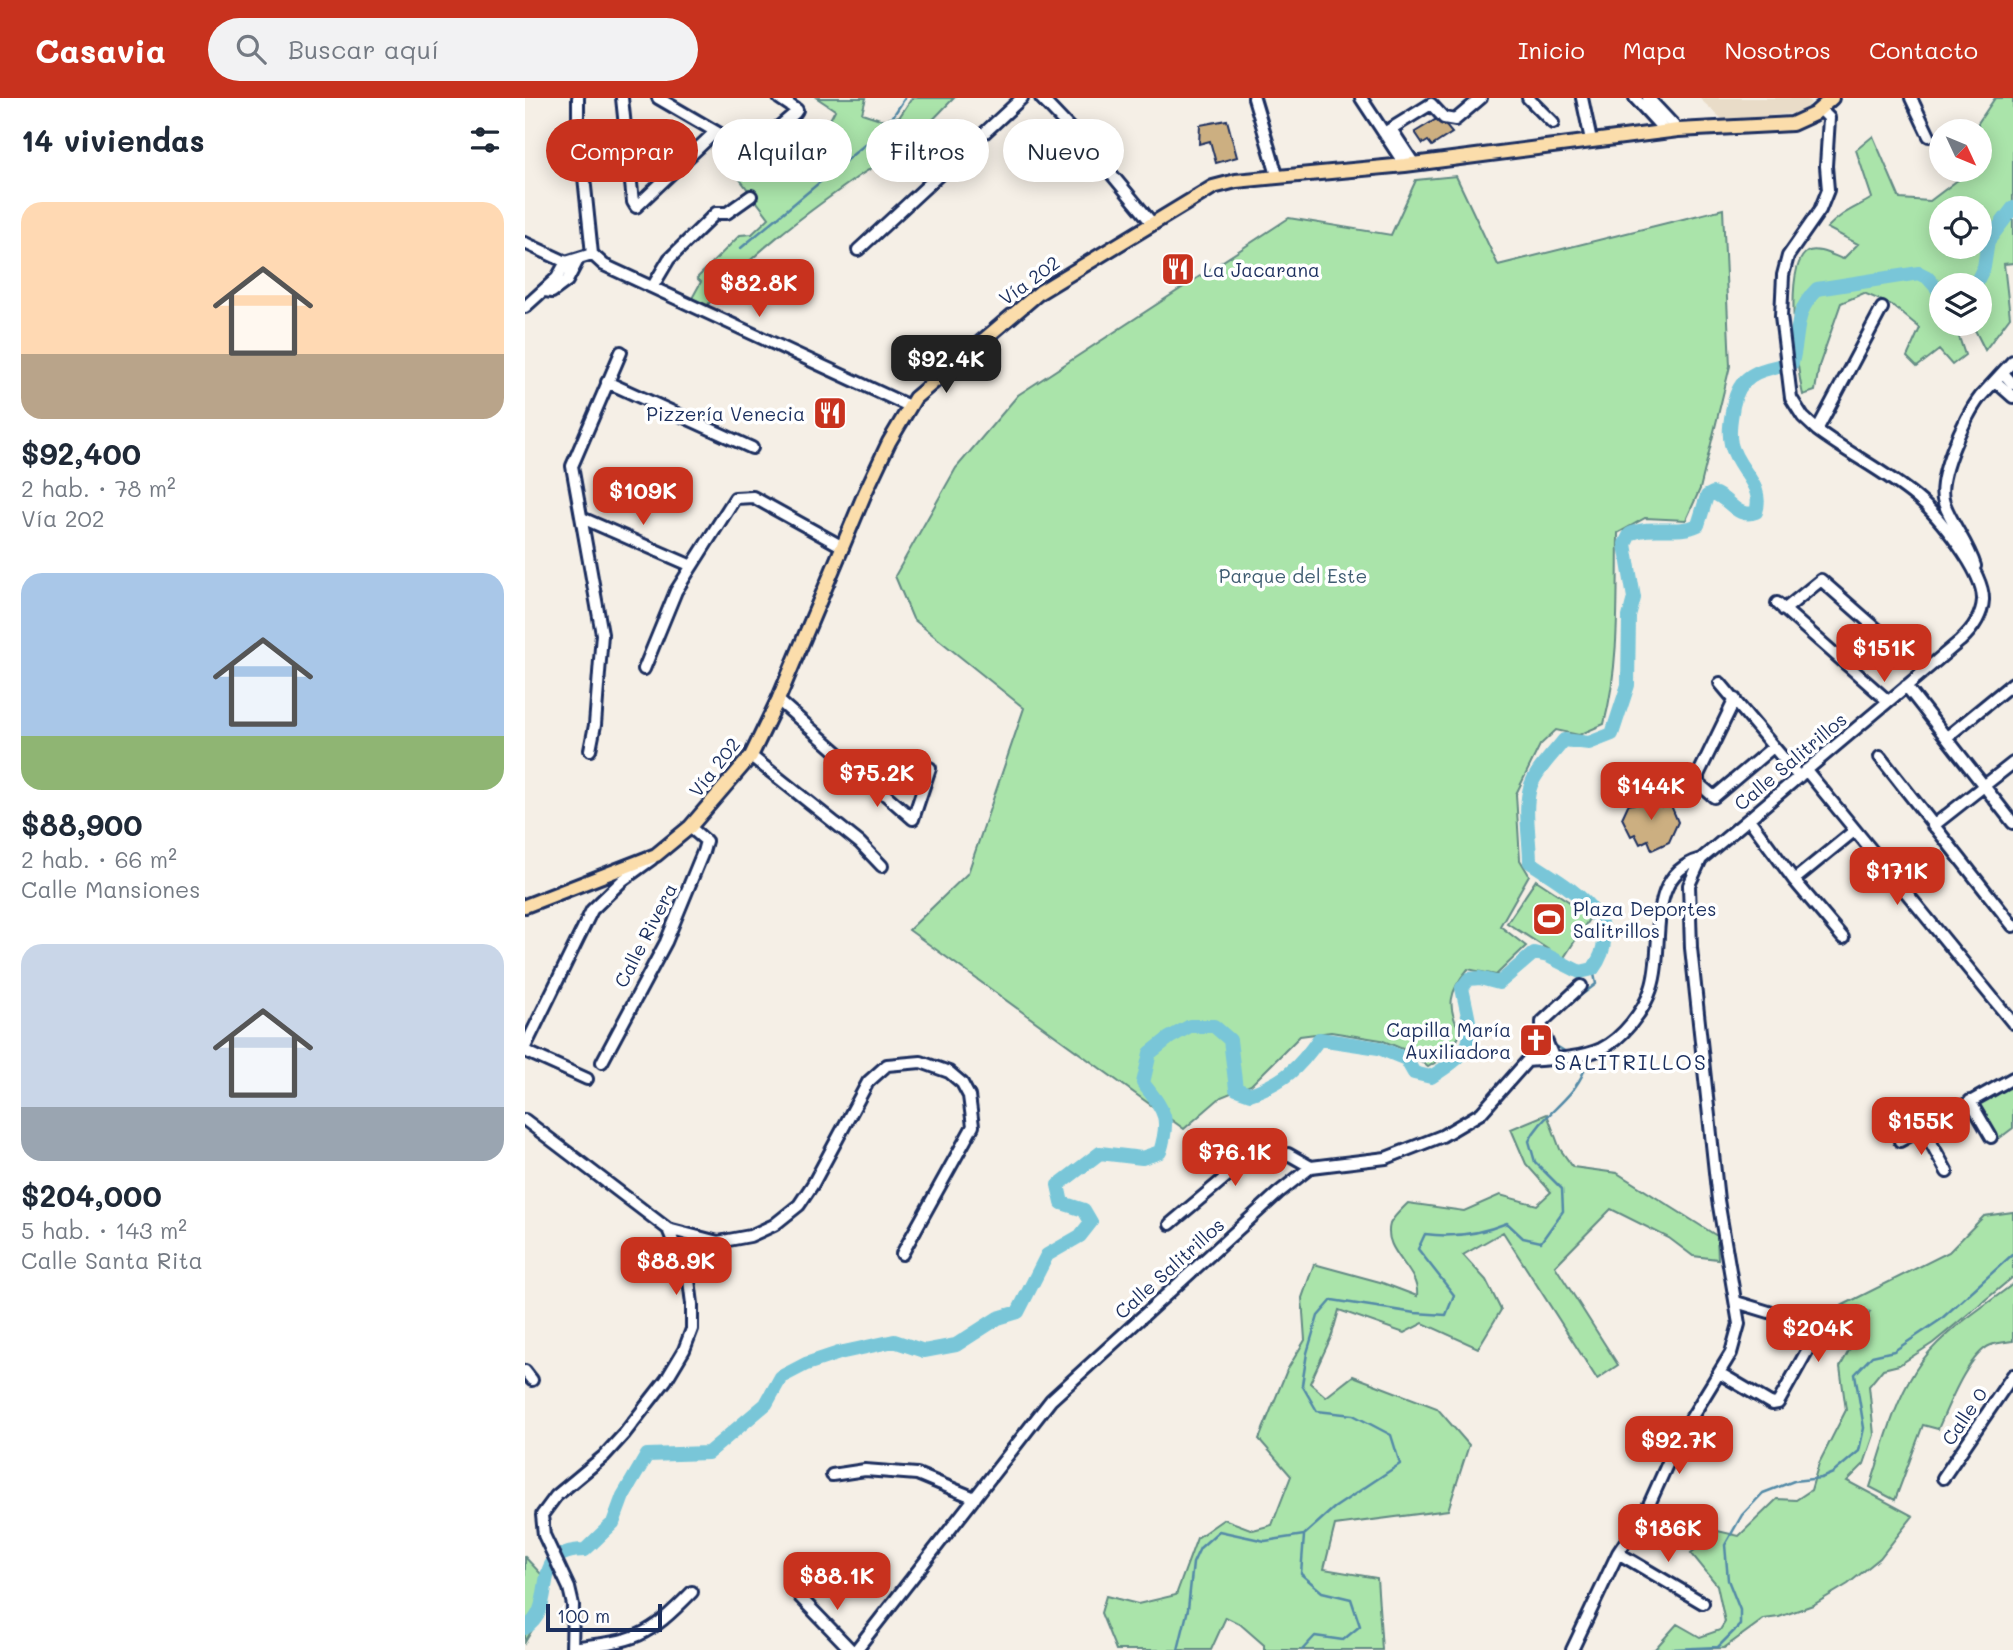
<!DOCTYPE html>
<html lang="es">
<head>
<meta charset="utf-8">
<style>
  :root { --surface:#fff; --page:#f2f2f3; --text:#1f2937; --muted:#747a83; --accent:#c8321e }
  body { margin:0; font-family:Mali,sans-serif; background:var(--page); color:var(--text); height:100vh; display:flex; flex-direction:column; font-size:26px; white-space:nowrap }
  * { box-sizing:border-box; margin:0 }
  p { font-size:23px; color:var(--muted) }
  .icon { flex:none; width:38px; height:38px; fill:none; stroke:currentColor; stroke-width:2; stroke-linecap:round; stroke-linejoin:round }
  .map { position:relative; flex:1; overflow:hidden }
  .sheet { display:flex; flex-direction:column; background:var(--surface); width:525px }
  .sheet>* { flex:none }
  .top-card { position:absolute; left:21px; top:21px; width:665px; height:63px; display:flex; gap:14px }
  .needle { width:46px; rotate:134deg }
  .tools { position:absolute; left:1404px; top:21px; display:grid; gap:14px }
  .tools a { display:grid; place-items:center; width:63px; height:63px; border-radius:50%; background:var(--surface); box-shadow:0 4px 18px #0003; font-size:35px }
  .scale { position:absolute; left:21px; bottom:18px; width:116px; box-sizing:border-box; padding-left:7px; border:4px solid #1b2f5e; border-top:0; font-size:19px; line-height:24px; white-space:nowrap; color:#1b2f5e; -webkit-text-stroke:5px #fff; paint-order:stroke }
  .price { position:absolute; translate:-50% -60px; padding:0 16px; border-radius:14px; background:var(--accent); color:#fff; font-size:23px; line-height:46px; filter:drop-shadow(0 2px 4px #0008) }
  .price::after { content:''; position:absolute; left:50%; top:42px; width:21px; height:16px; margin-left:-10px; background:inherit; clip-path:polygon(0 0,100% 0,50% 100%) }
  .price.selected { background:#222; color:#fff }
  ul { padding:0; list-style:none }
  li { display:grid; align-content:center; gap:14px; height:371px; padding:0 21px }
  li span { display:grid; place-items:center; height:217px; border-radius:21px; color:#555 }
  li>.icon { margin-inline-start:auto }
  span .icon { width:126px; height:126px; fill:#fffc; stroke-width:1 }
  li b { font-size:30px }
  h2 { display:flex; justify-content:space-between; align-items:center; height:84px; padding:0 21px; font-size:30px }
  .chip { padding:0 24px; border-radius:32px; background:var(--surface); box-shadow:0 4px 18px #0003; font-size:24px; line-height:63px }
  .chip.selected { background:var(--accent); color:#fff }
  header { display:flex; align-items:center; gap:42px; box-sizing:border-box; height:98px; padding:0 35px; background:var(--accent); color:#fff }
  header strong { font-size:33px }
  nav { display:flex; gap:38px; margin-inline-start:auto; font-size:24px }
  .search { width:490px; height:63px; background:var(--page); display:flex; align-items:center; gap:18px; box-sizing:border-box; padding:0 24px; border-radius:38px; color:var(--muted); font-size:26px }
  main { display:flex; flex:1; min-height:0 }
  .map>svg:first-child { display:block }
  .built { fill:#e9dcc8 }
  .green { fill:#aae4aa; stroke:#628a84; stroke-width:2; fill-rule:evenodd }
  .lines { fill:none; stroke-linecap:round; stroke-linejoin:round }
  .stream { stroke:#538aa7; stroke-width:2.5 }
  .river { stroke:#79c6d8; stroke-width:14 }
  .building { fill:#ccaf81; stroke:#1b2f5e; stroke-width:2 }
  .minor-casing { stroke:#1b2f5e; stroke-width:16 }
  .major-casing { stroke:#1b2f5e; stroke-width:18 }
  .minor { stroke:#fff; stroke-width:10 }
  .major { stroke:#fbddab; stroke-width:12 }
  .labels { text-anchor:middle; dominant-baseline:central; stroke-width:7; stroke-linejoin:round; paint-order:stroke }
  .poi-label { font-size:19px; fill:#1b2f5e; stroke:#fff; text-anchor:start }
  .street-label { font-size:19px; fill:#1b2f5e; stroke:#fff }
  .park-label { font-size:19px; fill:#3f5c71; stroke:#fff }
  .neighbourhood-label { font-size:21px; letter-spacing:2px; fill:#1b2f5e; stroke:#fff }
</style>
</head>
<body>
<header>
<strong>Casavia</strong>
<div class="search"><svg class="icon" aria-label="search" viewBox="0 0 24 24"><circle cx="10" cy="10" r="6"/><path d="M15 15l6 6"/></svg>Buscar aquí</div>
<nav><a>Inicio</a><a>Mapa</a><a>Nosotros</a><a>Contacto</a></nav>
</header>
<main>
<section class="sheet">
<h2>14 viviendas<svg class="icon" aria-label="filters" viewBox="0 0 24 24"><path d="M4 7h16M4 17h16"/><circle cx="9" cy="7" r="2"/><circle cx="15" cy="17" r="2"/></svg></h2>
<ul>
<li><span style="background:linear-gradient(#ffd9b3 70%,#b9a48a 0)"><svg class="icon" aria-label="home" viewBox="0 0 24 24"><path d="M3 11l9-7 9 7M6 9v11h12V9"/></svg></span><div><b>$92,400</b><p>2 hab. · 78 m²</p><p>Vía 202</p></div></li>
<li><span style="background:linear-gradient(#a9c7e8 75%,#8fb573 0)"><svg class="icon" aria-label="home" viewBox="0 0 24 24"><path d="M3 11l9-7 9 7M6 9v11h12V9"/></svg></span><div><b>$88,900</b><p>2 hab. · 66 m²</p><p>Calle Mansiones</p></div></li>
<li><span style="background:linear-gradient(#c9d6e8 75%,#9aa5b1 0)"><svg class="icon" aria-label="home" viewBox="0 0 24 24"><path d="M3 11l9-7 9 7M6 9v11h12V9"/></svg></span><div><b>$204,000</b><p>5 hab. · 143 m²</p><p>Calle Santa Rita</p></div></li>
</ul>
</section>
<div class="map">
<svg width="1488" height="1552" viewBox="0 0 1488 1552">
  <rect width="100%" height="100%" fill="#f5efe6"/>
  <filter id="ink" filterUnits="userSpaceOnUse"><feTurbulence type="fractalNoise" baseFrequency=".0143" numOctaves="2"/><feDisplacementMap in="SourceGraphic" scale="14" xChannelSelector="R" yChannelSelector="G"/><feConvolveMatrix kernelMatrix="1 2 1 2 8 2 1 2 1" color-interpolation-filters="sRGB"/></filter>
  <g filter="url(#ink)">
    <path class="built" d="M1174,0H1281L1286,5L1275,15L1198,22Z"/>
    <path class="green" d="M292,0H341L337,15L358,22L375,18L387,0H429C413,16 397,34 379,49C366,60 349,68 334,78C279,117 222,158 180,210L166,202L176,184L172,180L215,137L227,136L244,120L214,80L268,21L300,31L310,12Z
      M1470,0H1488V165L1479,166L1485,219L1460,252L1447,226L1433,236L1440,257L1427,267L1414,252L1392,269L1382,259L1395,230L1367,207L1339,195L1316,205L1294,268L1290,293L1278,297C1272,271 1258,169 1282,154C1291,148 1309,158 1318,161L1333,146L1302,130C1317,114 1329,111 1347,100L1331,52L1348,38L1375,101L1405,103L1446,72H1454L1453,25ZM1416,110H1454V149H1416ZM1416,187H1454V226H1416Z
      M931,78L973,167L1198,111L1205,268L1175,391L1161,422L1120,420L1093,435C1092,498 1095,565 1079,626L1054,637L1031,632L1015,647L991,696L995,762L1004,777L975,828L1001,848L971,877L943,871C924,893 921,909 936,935L924,956L903,969L883,953L856,942L806,934L775,938L726,987L696,999L659,1031L384,832L443,775L499,610L388,521L370,478L431,370L493,297L764,120L866,137L891,82Z
      M1011,782L1066,818L1038,861L982,825Z
      M1484,987L1488,994V1030L1472,1042L1451,1005Z
      M1022,1016L1035,1051L1048,1069L1092,1075L1192,1138L1193,1161L1168,1158L1144,1140L1086,1111L1030,1168L1093,1267L1072,1281L978,1134L938,1157L961,1182L976,1212L953,1250L898,1225L879,1235L814,1212L807,1237L785,1285L801,1299L828,1278L912,1310L944,1347L923,1412L810,1427L799,1471L852,1480L857,1552H739V1547L715,1526L701,1519L686,1552H591L576,1515L581,1498L613,1506L651,1497L672,1440L699,1421L728,1432L747,1427L766,1378L734,1341L762,1272L780,1242L777,1200L789,1166L855,1184L892,1198C895,1171 857,1154 865,1126C868,1119 878,1110 883,1105L939,1113L975,1097L1012,1107L1026,1094L1001,1066L986,1031Z
      M1488,1114V1179L1408,1245L1374,1267L1358,1271L1344,1288L1349,1337L1339,1366L1322,1383L1388,1418L1355,1460L1323,1486L1288,1507L1254,1519L1239,1521L1199,1550L1129,1552L1152,1526L1175,1539L1195,1532L1200,1524L1192,1487L1166,1455L1193,1433L1214,1438L1252,1401L1271,1402L1286,1392L1294,1365L1321,1312L1315,1269L1345,1214L1318,1207L1424,1154L1459,1118Z
      M1488,1186V1243C1481,1244 1473,1244 1466,1247C1443,1256 1423,1309 1413,1331L1398,1327L1370,1402L1345,1389C1358,1350 1368,1308 1390,1273C1412,1237 1456,1211 1488,1186Z
      M0,1459L18,1478L13,1522L0,1544Z"/>
    <g class="lines">
      <path class="stream" d="M216,150L361,29L380,0
        M1042,908L1071,886L1068,871
        M1028,946L1046,957
        M653,1552L663,1511L668,1465L675,1450L694,1433L740,1443L779,1437L809,1410L875,1366L866,1337L828,1317L792,1313L777,1287L782,1255L793,1218L807,1202L890,1215L921,1217L929,1197L893,1151L900,1136C929,1140 955,1136 982,1125L998,1140L1016,1144L1038,1113L1037,1091L1010,1064L1004,1043C1017,1016 1047,1003 1059,973L1051,961
        M777,1552L790,1538L818,1542L835,1528L826,1501L797,1494L776,1476L779,1438
        M1127,1552L1193,1549L1215,1527V1512L1203,1482L1200,1447L1217,1417L1238,1395L1269,1383L1296,1380L1308,1375L1334,1353L1339,1330L1330,1276L1347,1258L1369,1253L1415,1222L1488,1156"/>
      <path class="river" d="M1450,187L1459,169L1463,143L1488,110
        M0,1530C36,1508 0,1452 60,1452L88,1425L98,1398L122,1357L183,1355L241,1306L256,1279L281,1266L314,1255L369,1243L399,1253L431,1247L473,1220L493,1214L522,1157L555,1138L566,1124L559,1112L537,1105L533,1087L575,1055L617,1060L635,1054C646,1018 639,1013 618,985L625,955L644,940L665,928H689L705,942L711,991L725,996C759,984 774,970 794,941L854,950L881,961L889,975L906,979C955,948 948,942 937,890L944,881L955,880L974,885L1009,855L1023,858L1055,874L1068,871C1105,820 1040,788 1005,764C1005,741 998,708 1006,687C1012,671 1029,655 1039,642L1064,645L1087,636L1103,587L1104,519L1109,500L1100,446L1105,436C1127,426 1152,437 1173,427L1182,398L1188,395C1206,401 1211,421 1231,414C1240,386 1212,372 1206,346C1203,333 1206,321 1208,308C1215,273 1237,272 1267,265C1275,235 1268,215 1292,191L1394,175L1402,179L1416,195"/>
    </g>
    <path class="building" d="M702,22L712,59L691,65L685,43L674,46L675,27Z
      M910,22L922,29L927,35L907,48L903,43L898,46L890,34Z
      M1133,701L1137,709L1145,705L1153,724L1144,744L1127,752L1123,742L1115,746L1110,736L1106,738L1097,720L1103,707Z"/>
    <g class="lines">
      <g class="minor-casing">
        <path id="minor" d="M53,0V21L67,156L79,167L384,308
          M97,0L108,104L111,109L190,34
          M133,0L219,50L228,51L270,15L272,12L254,0
          M516,0L574,61L627,125
          M729,0L752,77
          M836,0L880,67
          M1003,0L1028,25
          M1057,0L1066,42
          M1110,0L1141,34
          M1123,0L1153,32
          M1386,0L1404,38
          M866,31L889,66
          M859,35L906,6L919,20L930,22L956,0
          M0,145L41,164L67,156
          M333,152L497,0
          M128,188L144,161L191,115H202L226,98
          M20,193L27,194L42,183L54,160
          M0,209L32,180L41,164
          M1478,275L1488,286
          M1470,283L1488,299
          M82,284L227,350
          M1292,332L1357,210
          M57,420L167,468
          M1450,468C1443,445 1427,427 1419,405C1410,382 1440,318 1455,299C1466,287 1477,275 1488,263
          M1252,505L1363,603
          M1259,512L1296,482L1370,547
          M119,571L151,493L210,400L228,399L318,449
          M1195,585L1274,679
          M1381,588L1488,725
          M1210,601L1173,677V685L1189,699L1248,649
          M253,602L388,721L405,670
          M1422,639L1488,585
          M65,652L70,627L77,536L47,368L96,254
          M226,658L335,745L357,768
          M1355,659L1488,828
          M1281,672L1488,925
          M1224,721L1269,782L1318,840
          M1408,728L1488,665
          M1269,782L1329,733
          M0,949L67,812L98,782L127,761
          M0,953L62,981
          M1029,961L1017,933V924L1056,888
          M77,964L141,844L178,754L181,743L165,729
          M1445,1003L1466,1039
          M0,1022L143,1131L164,1182L167,1206V1231L159,1252L141,1282L99,1336L79,1358L31,1398L17,1417L19,1437L44,1490L48,1507L47,1552
          M1398,1030L1422,1074
          M1375,1043L1488,980
          M645,1126L714,1068L763,1056L786,1069
          M143,1131L193,1144L225,1138L249,1127L274,1107L288,1086L343,984L362,967L396,964L424,974L437,985L444,998L448,1028L377,1156
          M165,1180L168,1166L184,1143
          M0,1273L7,1282
          M1196,1276L1247,1306L1253,1305L1292,1235L1287,1227L1211,1204
          M307,1377L340,1372L392,1376L450,1400
          M1418,1380L1488,1277
          M1093,1455L1178,1505
          M275,1499L326,1552
          M47,1550C112,1542 121,1541 167,1494
          M331,1552L526,1302L753,1095L786,1069L861,1060L917,1038L956,1015L1002,963C1027,961 1053,961 1076,951C1097,941 1119,913 1126,891C1141,848 1118,777 1176,761L1435,543C1447,532 1457,519 1458,502C1459,474 1413,417 1391,399C1361,374 1324,356 1292,332L1278,319L1266,300L1256,218L1258,177L1263,158L1295,112L1303,92L1301,68L1304,20L1295,11
          M1047,1552L1093,1455L1122,1411L1154,1340L1206,1255L1214,1226L1193,1102L1166,850L1164,787L1176,761"/>
      </g>
      <g class="major-casing">
        <path id="major" d="M0,808L131,757L165,729L226,658L253,602L340,395L364,344L390,300L515,194L688,89L711,83L880,67L1153,32L1267,26L1289,16L1307,0"/>
      </g>
      <use href="#minor" class="minor"/>
      <use href="#major" class="major"/>
    </g>
  </g>
  <defs>
    <g id="restaurant-square" transform="scale(1.75)"><rect x="-9" y="-9" width="18" height="18" rx="4" fill="#c8321e" stroke="#fff"/><path d="M-5-6h1v4h1v-4h1v4h1v-4h1v5L-1.5 .5V6h-2V.5L-5-1ZM5-6V6H3V1.5H1.5Q1.5-4 5-6Z" fill="#fff"/></g>
    <g id="stadium-square" transform="scale(1.75)"><rect x="-9" y="-9" width="18" height="18" rx="4" fill="#c8321e" stroke="#fff"/><path d="M0-5a6.5 5 0 1 0 0 10a6.5 5 0 1 0 0-10ZM-3.5-1.8h7v3.6h-7Z" fill="#fff"/></g>
    <g id="church-square" transform="scale(1.75)"><rect x="-9" y="-9" width="18" height="18" rx="4" fill="#c8321e" stroke="#fff"/><path d="M-1.2-6h2.4v3.5h3.3v2.4h-3.3V6h-2.4V-.1h-3.3v-2.4h3.3Z" fill="#fff"/></g>
  </defs>
  <g fill-rule="evenodd">
    <use href="#restaurant-square" x="653" y="171"/>
    <use href="#restaurant-square" x="305" y="315"/>
    <use href="#stadium-square" x="1024" y="821"/>
    <use href="#church-square" x="1011" y="942"/>
  </g>
  <g class="labels">
    <g class="poi-label">
      <text x="678" y="171">La Jacarana</text>
      <text x="280" y="315" text-anchor="end">Pizzería Venecia</text>
      <text x="1048" y="810">Plaza Deportes<tspan x="1048" dy="22">Salitrillos</tspan></text>
      <text x="986" y="931" text-anchor="end">Capilla María<tspan x="986" dy="22">Auxiliadora</tspan></text>
    </g>
    <g class="street-label">
      <text transform="translate(504 182) rotate(-36)">Vía 202</text>
      <text transform="translate(1265 663) rotate(-40)">Calle Salitrillos</text>
      <text transform="translate(189 669) rotate(-52)">Vía 202</text>
      <text transform="translate(120 837) rotate(-63)">Calle Rivera</text>
      <text transform="translate(644 1170) rotate(-42)">Calle Salitrillos</text>
      <text transform="translate(1439 1318) rotate(-56)">Calle 0</text>
    </g>
    <g class="park-label">
      <text x="768" y="477">Parque del Este</text>
    </g>
    <g class="neighbourhood-label">
      <text x="1106" y="963">SALITRILLOS</text>
    </g>
  </g>
</svg>
<div class="tools">
<a><svg class="needle" viewBox="-14 -14 28 28"><path d="M0-13l5 13h-10z" fill="#e53935"/><path d="M0 13l5-13h-10z" fill="#747a83"/></svg></a>
<a><svg class="icon" aria-label="locate" viewBox="0 0 24 24"><circle cx="12" cy="12" r="6"/><path d="M12 2v4M12 18v4M2 12h4M18 12h4"/></svg></a>
<a><svg class="icon" aria-label="layers" viewBox="0 0 24 24"><path d="M12 4l9 5-9 5-9-5zM3 14l9 5 9-5"/></svg></a>
</div>
<div class="scale">100 m</div>
<b class="price" style="left:234px;top:221px">$82.8K</b>
<b class="price selected" style="left:421px;top:297px">$92.4K</b>
<b class="price" style="left:118px;top:429px">$109K</b>
<b class="price" style="left:1359px;top:586px">$151K</b>
<b class="price" style="left:352px;top:711px">$75.2K</b>
<b class="price" style="left:1126px;top:724px">$144K</b>
<b class="price" style="left:1372px;top:809px">$171K</b>
<b class="price" style="left:1396px;top:1059px">$155K</b>
<b class="price" style="left:710px;top:1090px">$76.1K</b>
<b class="price" style="left:151px;top:1199px">$88.9K</b>
<b class="price" style="left:1293px;top:1266px">$204K</b>
<b class="price" style="left:1154px;top:1378px">$92.7K</b>
<b class="price" style="left:1143px;top:1466px">$186K</b>
<b class="price" style="left:312px;top:1514px">$88.1K</b>
<div class="top-card">
<a class="chip selected">Comprar</a>
<a class="chip">Alquilar</a>
<a class="chip">Filtros</a>
<a class="chip">Nuevo</a>
</div>
</div>
</main>
</body>
</html>
